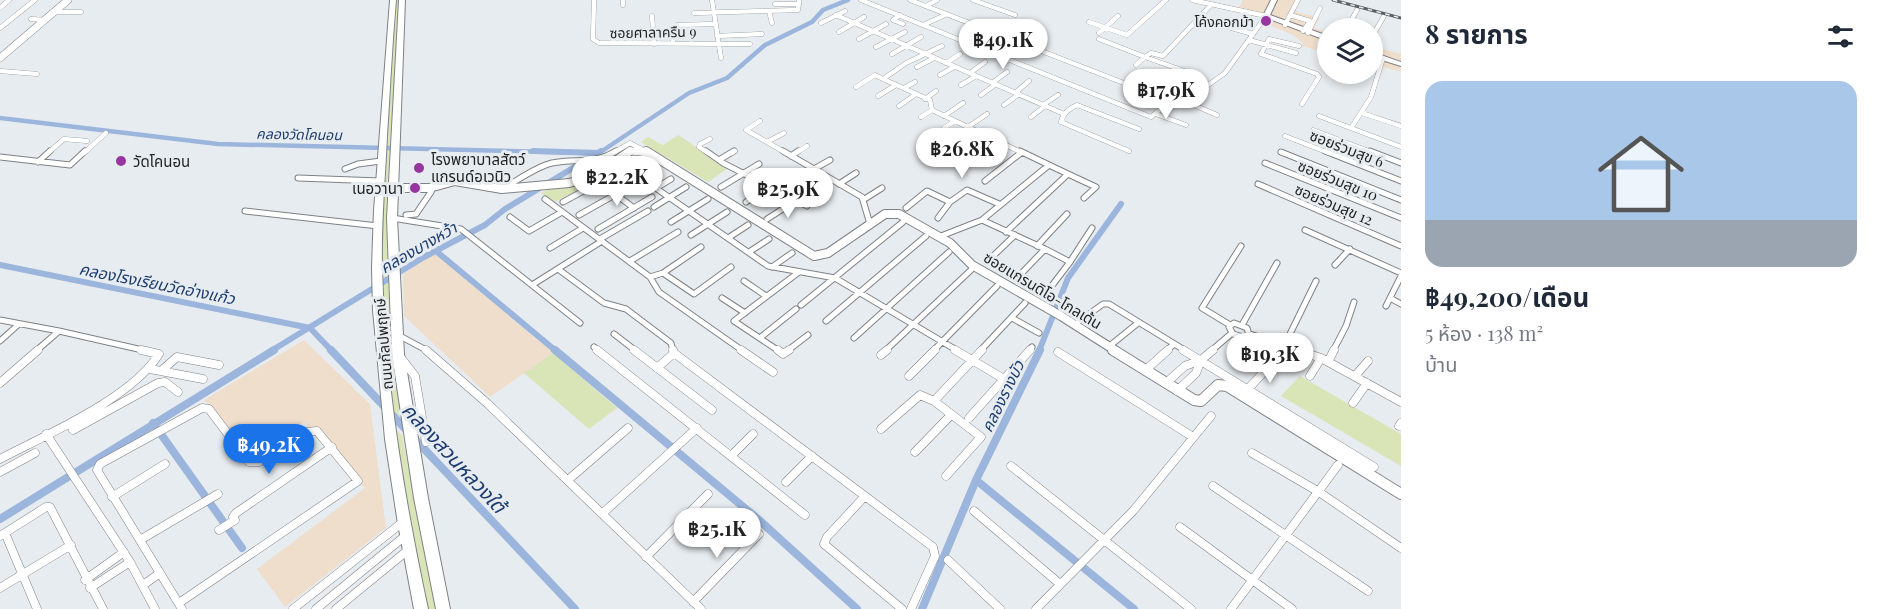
<!DOCTYPE html>
<html lang="th">
<head>
<meta charset="utf-8">
<style>
  :root { --surface:#fff; --page:#f6f6f7; --text:#1f2937; --muted:#747a83; --accent:#1a73e8 }
  body { margin:0; font-family:"Playfair Display","Noto Sans Thai",serif; background:var(--page); color:var(--text); height:100vh; display:flex; flex-direction:column; font-size:22px; white-space:nowrap }
  * { box-sizing:border-box; margin:0 }
  p { font-size:20px; color:var(--muted) }
  .icon { flex:none; width:33px; height:33px; fill:none; stroke:currentColor; stroke-width:2; stroke-linecap:round; stroke-linejoin:round }
  .map { position:relative; flex:1; overflow:hidden }
  .sheet { display:flex; flex-direction:column; background:var(--surface); width:480px }
  .sheet>* { flex:none }
  .tools { position:absolute; left:1317px; top:18px; display:grid; gap:12px }
  .tools a { display:grid; place-items:center; width:66px; height:66px; border-radius:50%; background:var(--surface); box-shadow:0 3px 9px #0003; font-size:30px }
  .price { position:absolute; translate:-50% -51px; padding:0 14px; border-radius:21px; background:#fff; color:#222; font-size:20px; line-height:39px; filter:drop-shadow(0 2px 3px #0008) }
  .price::after { content:''; position:absolute; left:50%; top:36px; width:18px; height:14px; margin-left:-9px; background:inherit; clip-path:polygon(0 0,100% 0,50% 100%) }
  .price.active { background:var(--accent); color:#fff }
  ul { padding:0; list-style:none }
  li { display:grid; align-content:center; gap:12px; height:318px; padding:0 24px }
  li span { display:grid; place-items:center; height:186px; border-radius:18px; color:#555 }
  li>.icon { margin-inline-start:auto }
  span .icon { width:108px; height:108px; fill:#fffc; stroke-width:1 }
  li b { font-size:26px }
  h2 { display:flex; justify-content:space-between; align-items:center; height:72px; padding:0 24px; font-size:26px }
  main { display:flex; flex:1; min-height:0 }
  .map>svg:first-child { display:block }
  .commercial { fill:#efdecc }
  .green { fill:#d9e4b7 }
  .lines { fill:none; stroke-linecap:round; stroke-linejoin:round }
  .canal-far2 { stroke:#9cb5dc; stroke-width:4.5 }
  .canal-far1 { stroke:#9cb5dc; stroke-width:6 }
  .canal { stroke:#9cb5dc; stroke-width:8 }
  .street-far2-casing { stroke:#7e8286; stroke-width:5 }
  .street-far1-casing { stroke:#7e8286; stroke-width:7 }
  .street-casing { stroke:#7e8286; stroke-width:9 }
  .secondary-far2-casing { stroke:#7e8286; stroke-width:8 }
  .secondary-far1-casing { stroke:#7e8286; stroke-width:10 }
  .secondary-casing { stroke:#7e8286; stroke-width:12 }
  .primary-casing { stroke:#7e8286; stroke-width:2 }
  .street-far2 { stroke:#fff; stroke-width:4.5 }
  .street-far1 { stroke:#fff; stroke-width:5 }
  .street { stroke:#fff; stroke-width:8 }
  .secondary-far2 { stroke:#fff; stroke-width:7 }
  .secondary-far1 { stroke:#fff; stroke-width:8 }
  .secondary { stroke:#fff; stroke-width:10 }
  .primary { fill:#fff; fill-rule:evenodd }
  .rail-casing { stroke:#5e6163; stroke-width:3 }
  .rail { stroke:#e7ecf0; stroke-width:1.5; stroke-dasharray:4.5; stroke-linecap:butt }
  .poi-dot { fill:#96369e; stroke:#e7ecf0; stroke-width:2 }
  .labels { text-anchor:middle; dominant-baseline:central; stroke-width:6; stroke-linejoin:round; paint-order:stroke }
  .far-poi-label { font-size:14px; fill:#1e2022; stroke:#e7ecf0; text-anchor:end }
  .far-street-label { font-size:14px; fill:#1e2022; stroke:#e7ecf0 }
  .far-water-label { font-size:14px; font-style:italic; fill:#1d3c6d; stroke:#e7ecf0 }
  .street-label { font-size:15px; fill:#1e2022; stroke:#e7ecf0 }
  .poi-label { font-size:15px; fill:#1e2022; stroke:#e7ecf0; text-anchor:start }
  .water-label { font-size:16px; font-style:italic; fill:#1d3c6d; stroke:#e7ecf0 }
  .near-water-label { font-size:20px; font-style:italic; fill:#1d3c6d; stroke:#e7ecf0 }
</style>
</head>
<body>
<main>
<div class="map">
<svg width="1401" height="609" viewBox="0 0 1401 609">
  <rect width="100%" height="100%" fill="#e7ecf0"/>
  <path class="commercial" d="M1243,0H1296L1289,10L1320,18L1314,28L1327,32V53L1302,46L1303,43L1293,35L1264,23L1266,19L1261,16L1237,11Z
    M1372,46L1401,54V72L1373,64Z
    M434,253L553,353L490,397L404,316L403,274Z
    M304,340L370,404L386,528L285,607L257,569L365,488L304,422L252,456L204,400Z"/>
  <path class="green" d="M396,0H400L387,189L388,269L400,418L394,413L386,335L381,244Z
    M678,135L728,168L708,182L641,142L648,137L663,145Z
    M597,180L555,202L541,193L554,187Z
    M553,353L617,408L589,429L524,373Z
    M1300,376L1401,434V466L1281,396Z
    M395,429L402,435L436,609H427Z"/>
  <g class="lines">
    <path class="canal-far2" d="M0,118L218,144L596,153
      M599,153L689,93L727,78L765,45L812,22L823,10L848,0"/>
    <path class="canal-far1" d="M533,151L599,153
      M436,251L556,351
      M0,265L310,328L332,351
      M271,351L424,257L485,225L505,209L601,151
      M1039,351L1068,278L1121,204"/>
    <path class="canal" d="M331,350L575,609
      M555,350L759,520L857,609
      M153,423L242,548
      M976,480L1134,609
      M0,519L274,350
      M922,609L976,480L1040,350"/>
    <g class="street-far2-casing">
      <path id="street-far2" d="M594,0L593,39L599,43L750,44
        M623,0V5
        M712,0L721,58
        M861,0L1151,117L1170,101L1190,98L1225,73L1266,16L1192,0
        M910,0L1170,101
        M973,0L1015,15
        M775,4H799
        M926,6L937,0
        M0,8L9,0
        M769,11L772,23
        M55,12H81
        M694,13L798,10L799,0
        M836,15L1064,114
        M900,15L893,20L903,24
        M1290,15L1298,0
        M652,16L654,44
        M31,19L46,20
        M1089,22L1127,35L1166,0
        M821,23L845,11
        M677,25L715,24
        M923,25L945,15
        M1285,25L1290,15L1310,21L1303,31
        M1228,27L1253,34
        M0,28L35,0
        M1347,28L1357,10
        M839,32L864,17
        M673,33V43
        M1099,33L1118,16
        M1308,33L1320,8
        M717,36L762,34
        M1372,37L1384,16
        M859,39L886,24
        M1099,39L1145,57L1151,53L1163,56L1210,6
        M1249,40L1296,53
        M942,46L906,63L883,79L930,100L932,110L1023,153
        M1299,46L1269,39L1261,54L1317,74L1319,77L1302,104
        M876,47L905,32
        M892,54L921,37
        M946,63L960,54
        M1136,65L1145,57L1190,73L1179,88L1196,94
        M917,67L934,58
        M0,71L37,74
        M970,73L985,62
        M940,75L954,67
        M1149,75L1179,87
        M992,83L1007,72
        M961,85L976,76
        M856,87L875,75L883,79
        M904,88L915,82
        M1015,93L1029,81
        M981,95L996,84
        M878,96L896,85
        M925,99L936,91
        M1182,100L1217,115
        M1004,105L1019,94
        M1043,105L1058,95
        M899,106L916,94
        M1362,113L1401,126
        M1156,114L1186,125
        M944,116L963,103
        M1319,116L1401,147
        M921,117L932,110
        M1031,117L1045,106
        M760,121L746,130L786,153
        M1353,125L1371,97L1383,58
        M968,127L987,114
        M944,128L955,121
        M1313,130L1374,153
        M1285,136L1329,153
        M968,141L980,132
        M767,142L784,133
        M984,148L995,139
        M1129,151L1061,122C1063,113 1069,109 1077,105L1139,129
        M1281,152L1283,153
        M48,153L64,139L87,141
        M84,153L106,133
        M613,153L630,143L645,151
        M708,153L699,147L700,144L710,139
        M732,153L735,151
        M796,153L807,146"/>
    </g>
    <g class="street-far1-casing">
      <path id="street-far1" d="M706,151L723,163L807,206
        M783,151L862,197L870,224
        M1020,151L1049,165
        M1325,151L1401,181
        M1370,151L1401,163
        M1281,152L1401,200
        M791,156L798,151
        M0,157L70,165L85,151
        M621,157L638,168L637,175
        M719,160L734,151
        M38,162L50,151
        M614,162L637,175L768,266L835,278L958,351
        M1265,163L1401,218
        M345,169L358,164L381,161
        M814,169L830,160
        M1068,174L1096,187L1084,198
        M298,178L380,181
        M985,181L1022,152
        M599,182L634,208
        M839,184L856,173
        M1258,184L1401,246
        M721,187L759,164
        M656,188L671,179
        M502,189C517,181 535,167 552,163C577,158 593,165 616,151
        M790,196L821,173
        M545,199L650,277L659,292L743,351
        M863,200L882,188
        M563,202L611,176
        M746,202L771,186
        M654,207L686,187
        M906,208L927,191L950,202
        M245,211L378,226
        M406,215L416,214L431,192L438,175H448
        M579,215L643,179
        M510,217L529,231L562,212
        M392,218L461,229L580,323
        M938,218L950,202L967,190L999,204
        M767,219L797,200
        M982,220L1045,249L1017,278
        M671,222L708,199
        M598,229L652,197
        M1305,230L1401,273
        M691,235L727,212
        M941,236L982,220L1049,165L1068,174L1006,232
        M728,238L748,225
        M600,239L648,211
        M1037,246L1067,214
        M550,248L583,228
        M749,252L769,239
        M991,258L1015,235
        M630,261L678,232
        M1070,262L1092,228
        M1335,265L1350,249
        M772,267L792,253
        M558,269L604,303L626,309L671,343L673,351
        M663,273L694,294L731,267
        M650,277L663,273L701,247
        M744,281L766,296
        M532,285L602,241
        M1044,296L1070,262L1045,249
        M722,298L745,313
        M1390,298L1401,304
        M801,305L903,222
        M1386,306L1401,276
        M1012,318L1039,333
        M0,320L59,331L36,351
        M826,321L926,236
        M1078,322L1103,304H1109L1186,351
        M1234,323L1247,328L1249,335L1243,337L1233,334L1229,327Z
        M1230,325L1202,308L1241,246
        M1242,325L1277,263
        M59,331L147,351
        M614,334L636,351
        M1250,334L1301,351
        M398,335L428,351
        M761,337L796,309
        M854,338L949,252
        M0,341L19,324
        M1112,344L1138,323
        M1285,344L1316,281
        M594,347L599,351
        M779,351L734,321L799,272
        M787,351L808,335
        M885,351L971,270
        M933,351L997,286
        M980,351L1025,303
        M1028,351L1032,347
        M1166,351L1173,345
        M1211,351L1232,333
        M1333,351L1346,326L1354,302"/>
    </g>
    <g class="street-casing">
      <path id="street" d="M426,350L488,404L701,609
        M597,350L805,515
        M634,350L712,410
        M741,350L773,372
        M778,350L783,354L789,350
        M955,350L1004,379
        M1183,350L1374,467
        M1297,350L1321,358L1401,402
        M1058,352L1193,437
        M674,353L933,547L935,556L911,609
        M881,355L887,350
        M401,358L415,376L426,442
        M1328,362L1334,350
        M1149,367L1168,350
        M657,368L674,353L673,350
        M150,369L203,379
        M161,371L177,357L219,365
        M909,376L935,350
        M1310,376L1321,358
        M1355,376L1368,361
        M0,383L38,350
        M1166,383L1185,366L1201,360L1213,350
        M1248,389L1273,362
        M1177,391L1196,373L1201,360
        M934,401L982,350
        M1353,403L1367,383
        M969,418L1030,350
        M1399,426L1401,423
        M881,429L920,395L934,401L981,437L946,476
        M73,430L158,383L165,382L178,392
        M46,434L130,562L155,609
        M915,452L950,416
        M1252,453L1319,492L1401,548
        M731,456L753,434
        M0,459C46,435 132,398 159,354L141,350
        M1011,466L1191,609
        M0,472L35,453
        M568,480L628,428
        M786,482L812,456
        M1213,486L1368,591
        M865,496L827,537L824,544L902,609
        M112,497L165,464
        M974,511L1060,584
        M603,513L697,428
        M1180,527L1292,609
        M219,530L235,520L233,517L236,513L332,447
        M5,533L37,609
        M0,536L46,507H50L103,609
        M140,540L218,494
        M646,557L708,494
        M948,560L1000,609
        M85,580L124,552
        M143,585L160,573
        M0,588L71,545
        M90,588L130,562
        M693,602L759,534
        M179,603L358,481L317,431L308,432L259,462H249L209,409L202,408L100,464L97,470L182,609
        M293,609L403,522
        M316,609L405,536
        M336,609L408,550
        M1036,609L1133,511L1211,416
        M1231,609L1338,465"/>
    </g>
    <g class="secondary-far2-casing">
      <path id="secondary-far2" d="M0,58L68,0
        M628,153L631,151L648,153"/>
    </g>
    <g class="secondary-far1-casing">
      <path id="secondary-far1" d="M646,151L814,256L828,253L885,214H899L950,243L972,265L1061,316L1116,351
        M393,188H429L455,181L502,189L569,183L592,177L630,151"/>
    </g>
    <g class="secondary-casing">
      <path id="secondary" d="M1113,350L1194,400L1201,401L1218,385L1227,386L1401,494"/>
    </g>
    <g class="primary-casing">
      <path id="primary" d="M390,0H396C392,45 390,91 387,136C385,180 381,224 382,267C385,383 404,497 428,609H414L398,524L385,439L373,310L372,267L374,210Z
        M399,0H405L397,218L404,354L428,498L450,609H436L414,498L392,354L387,218Z
        M1271,0H1277L1270,15L1328,36V41L1264,17L1263,16Z
        M1372,52L1401,62V66L1372,57Z"/>
    </g>
    <use href="#street-far2" class="street-far2"/>
    <use href="#street-far1" class="street-far1"/>
    <use href="#street" class="street"/>
    <use href="#secondary-far2" class="secondary-far2"/>
    <use href="#secondary-far1" class="secondary-far1"/>
    <use href="#secondary" class="secondary"/>
    <use href="#primary" class="primary"/>
    <g class="rail-casing">
      <path id="rail" d="M1333,0L1401,18"/>
    </g>
    <use href="#rail" class="rail"/>
  </g>
  <g class="poi-dot">
    <circle cx="1266" cy="21" r="6"/>
    <circle cx="121" cy="161" r="6"/>
    <circle cx="419" cy="168" r="6"/>
    <circle cx="415" cy="188" r="6"/>
  </g>
  <g class="labels">
    <g class="far-poi-label">
      <text x="1254" y="21">โค้งคอกม้า</text>
    </g>
    <g class="far-street-label">
      <text transform="translate(653 32) rotate(-1)">ซอยศาลาครืน 9</text>
    </g>
    <g class="far-water-label">
      <text transform="translate(299 134) rotate(1)">คลองวัดโคนอน</text>
    </g>
    <g class="street-label">
      <text transform="translate(1347 148) rotate(21)">ซอยร่วมสุข 6</text>
      <text transform="translate(1338 180) rotate(22)">ซอยร่วมสุข 10</text>
      <text transform="translate(1334 204) rotate(23)">ซอยร่วมสุข 12</text>
      <text transform="translate(1043 290) rotate(31)">ซอยแกรนดิโอ-โกลเด้น</text>
      <text transform="translate(383 344) rotate(-95)">ถนนกัลปพฤกษ์</text>
    </g>
    <g class="poi-label">
      <text x="431" y="159">โรงพยาบาลสัตว์<tspan x="431" dy="17">แกรนด์อเวนิว</tspan></text>
      <text x="133" y="161">วัดโคนอน</text>
      <text x="403" y="188" text-anchor="end">เนอวานา</text>
    </g>
    <g class="water-label">
      <text transform="translate(418 247) rotate(-30)">คลองบางหว้า</text>
      <text transform="translate(157 283) rotate(11)">คลองโรงเรียนวัดอ่างแก้ว</text>
      <text transform="translate(1002 396) rotate(-64)">คลองรางบัว</text>
    </g>
    <g class="near-water-label">
      <text transform="translate(455 457) rotate(47)">คลองสวนหลวงใต้</text>
    </g>
  </g>
</svg>
<div class="tools">
<a><svg class="icon" aria-label="layers" viewBox="0 0 24 24"><path d="M12 4l9 5-9 5-9-5zM3 14l9 5 9-5"/></svg></a>
</div>
<b class="price" style="left:1003px;top:70px">฿49.1K</b>
<b class="price" style="left:1166px;top:120px">฿17.9K</b>
<b class="price" style="left:962px;top:179px">฿26.8K</b>
<b class="price" style="left:617px;top:207px">฿22.2K</b>
<b class="price" style="left:788px;top:219px">฿25.9K</b>
<b class="price" style="left:1270px;top:384px">฿19.3K</b>
<b class="price active" style="left:269px;top:475px">฿49.2K</b>
<b class="price" style="left:717px;top:559px">฿25.1K</b>
</div>
<section class="sheet">
<h2>8 รายการ<svg class="icon" aria-label="filters" viewBox="0 0 24 24"><path d="M4 7h16M4 17h16"/><circle cx="9" cy="7" r="2"/><circle cx="15" cy="17" r="2"/></svg></h2>
<ul>
<li><span style="background:linear-gradient(#a9c7e8 75%,#9aa5b1 0)"><svg class="icon" aria-label="home" viewBox="0 0 24 24"><path d="M3 11l9-7 9 7M6 9v11h12V9"/></svg></span><div><b>฿49,200/เดือน</b><p>5 ห้อง · 138 m²</p><p>บ้าน</p></div></li>
</ul>
</section>
</main>
</body>
</html>
